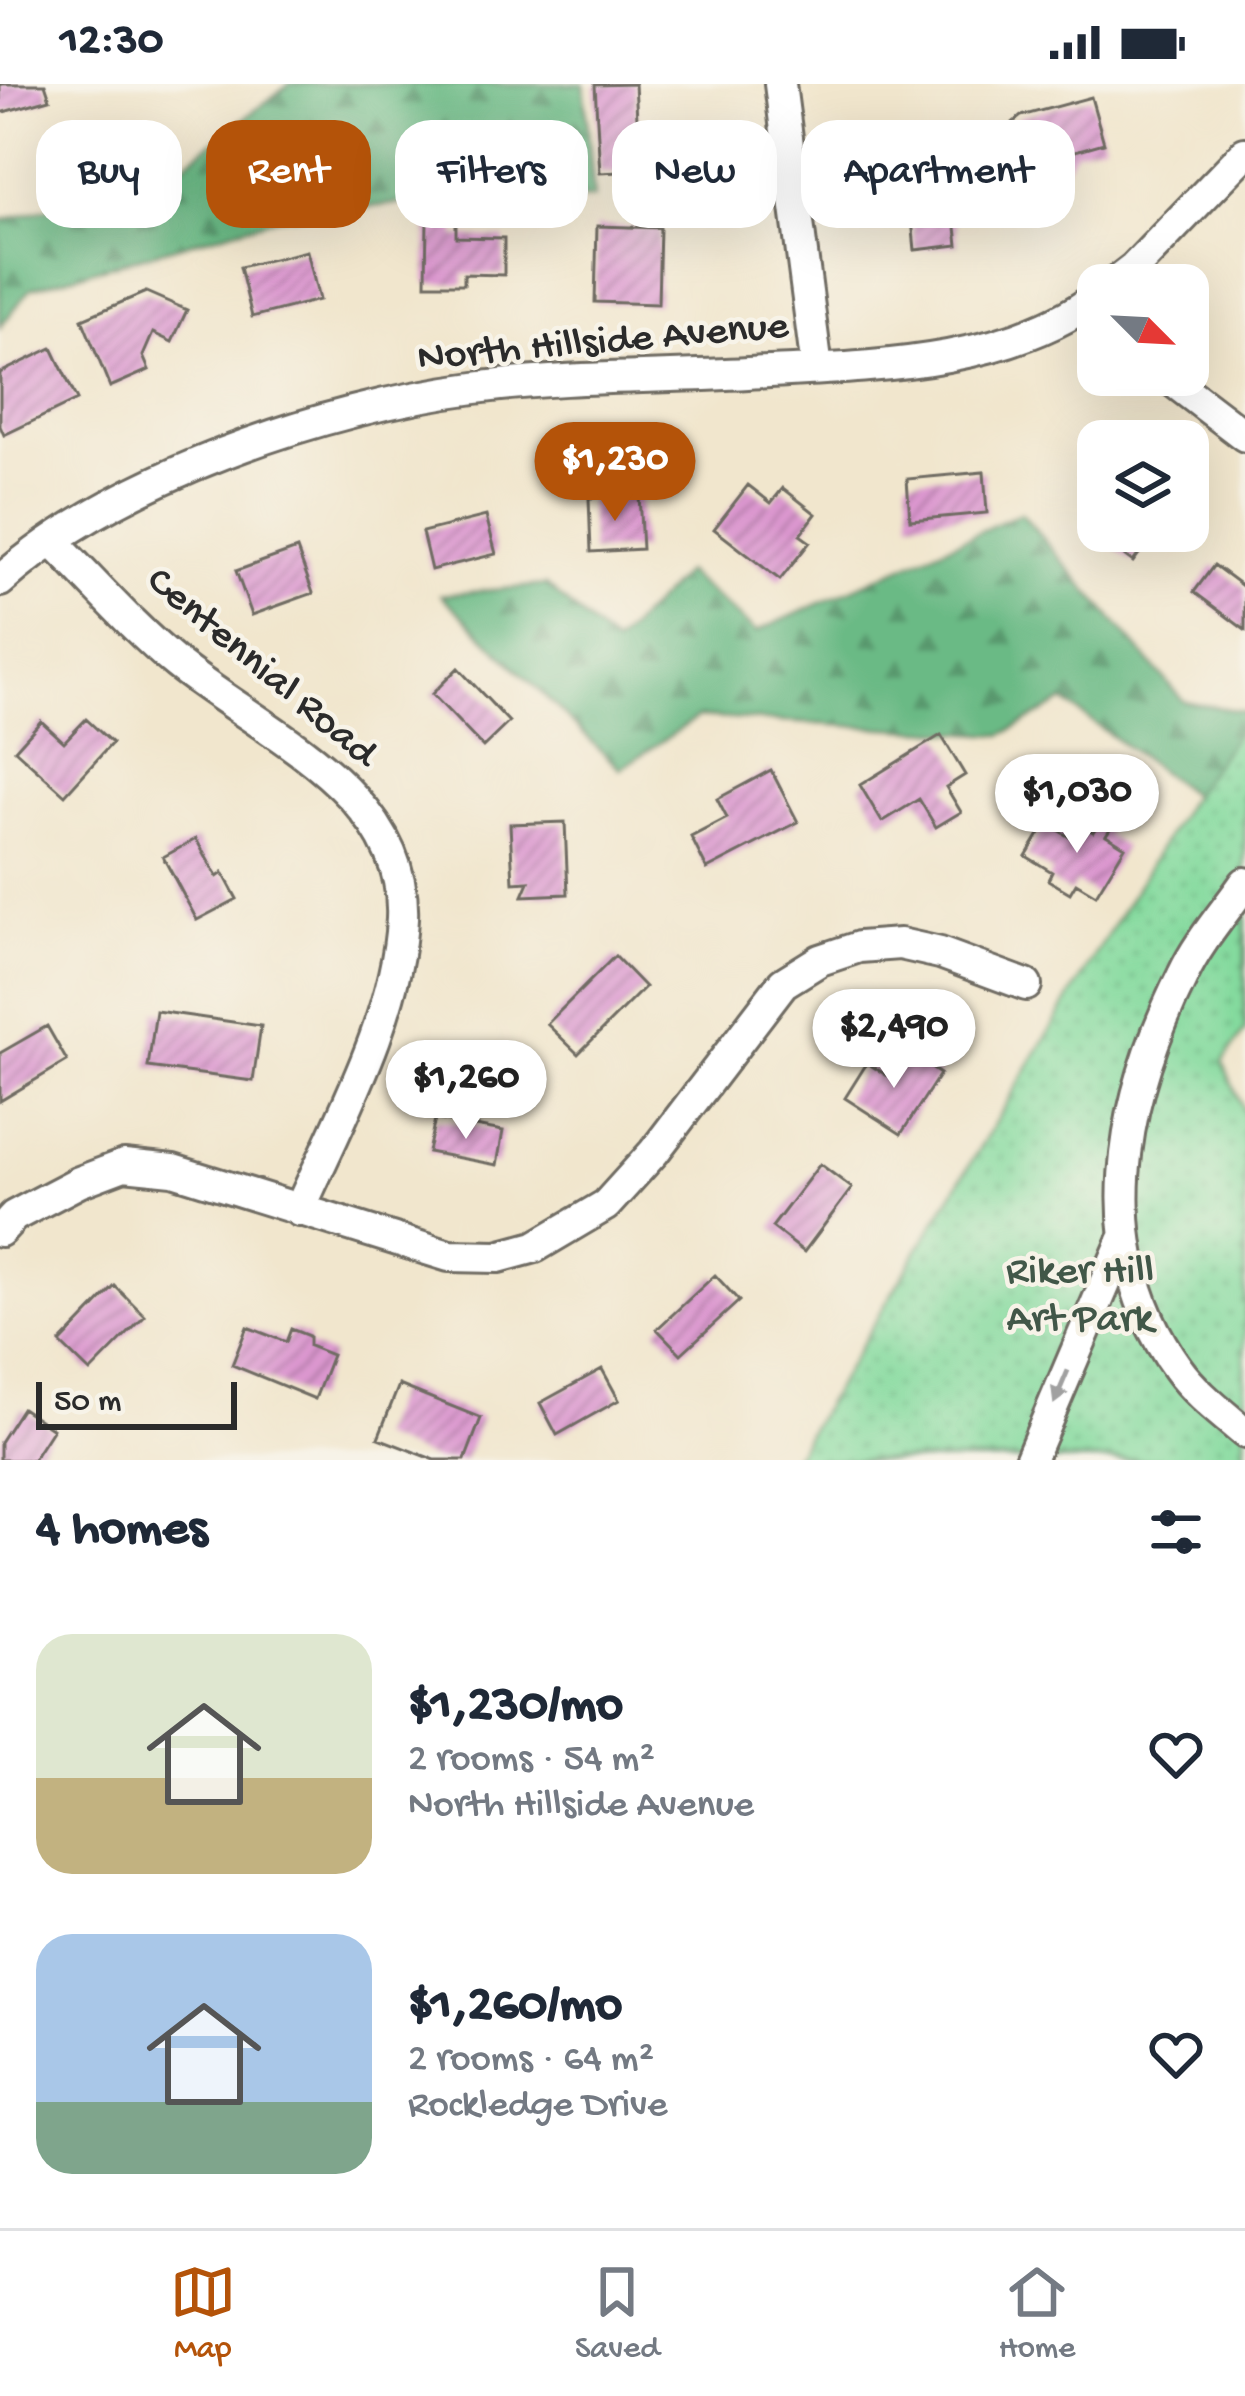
<!DOCTYPE html>
<html lang="en">
<head>
<meta charset="utf-8">
<style>
  :root { --surface:#fff; --page:#f2f2f3; --text:#1f2937; --muted:#747a83; --line:#e0e1e3; --accent:#b45309 }
  body { margin:0; font-family:"Gochi Hand",sans-serif; background:var(--page); color:var(--text); height:100vh; display:flex; flex-direction:column; font-size:45px; white-space:nowrap }
  * { box-sizing:border-box; margin:0 }
  p { font-size:39px; color:var(--muted) }
  .icon { flex:none; width:66px; height:66px; fill:none; stroke:currentColor; stroke-width:2; stroke-linecap:round; stroke-linejoin:round }
  .map { position:relative; height:1376px; overflow:hidden }
  .panel { display:flex; flex-direction:column; background:var(--surface); flex:1 }
  .panel>* { flex:none }
  .hud { position:absolute; left:36px; top:36px; width:1173px; height:108px; display:flex; gap:24px }
  .needle { width:78px; rotate:114deg }
  .buttons { position:absolute; left:1077px; top:180px; display:grid; gap:24px }
  .buttons a { display:grid; place-items:center; width:132px; height:132px; border-radius:24px; background:var(--surface); box-shadow:0 12px 48px #0002; font-size:60px }
  .scale { position:absolute; left:36px; bottom:30px; width:201px; box-sizing:border-box; padding-left:12px; border:6px solid #2b2b2b; border-top:0; font-size:33px; line-height:42px; white-space:nowrap; color:#2b2b2b; -webkit-text-stroke:9px #f7f3e8; paint-order:stroke }
  .price { position:absolute; translate:-50% -102px; padding:0 27px; border-radius:42px; background:#fff; color:#222; font-size:39px; line-height:78px; filter:drop-shadow(0 3px 6px #0008) }
  .price::after { content:''; position:absolute; left:50%; top:72px; width:36px; height:27px; margin-left:-18px; background:inherit; clip-path:polygon(0 0,100% 0,50% 100%) }
  .price.current { background:var(--accent); color:#fff }
  ul { padding:0; list-style:none }
  li { display:flex; align-items:center; gap:36px; height:300px; padding:0 36px }
  li span { display:grid; place-items:center; flex:none; width:336px; height:240px; border-radius:36px; color:#555 }
  li>.icon { margin-inline-start:auto }
  span .icon { width:144px; height:144px; fill:#fffc; stroke-width:1 }
  li b { font-size:51px }
  h2 { display:flex; justify-content:space-between; align-items:center; height:144px; padding:0 36px; font-size:51px }
  .pill { padding:0 42px; border-radius:36px; background:var(--surface); box-shadow:0 12px 48px #0002; font-size:42px; line-height:108px }
  .pill.current { background:var(--accent); color:#fff }
  .status { display:flex; justify-content:space-between; align-items:center; height:84px; padding:0 60px; background:var(--surface); direction:ltr }
  .status svg { height:33px; fill:currentColor }
  .tabs { display:flex; justify-content:space-around; align-items:center; height:168px; border-top:3px solid var(--line); background:var(--surface); font-size:33px; color:var(--muted) }
  .tabs a { display:grid; justify-items:center; gap:6px }
  .tabs .current { color:var(--accent) }
  .map>svg:first-child { display:block }
  .forest { fill:url(#forest-firs); stroke:#4b7258; stroke-width:3 }
  .park { fill:url(#park-dots); stroke:#588264; stroke-width:3 }
  .building { fill:url(#building-hatch) }
  .lines { fill:none; stroke-linecap:round; stroke-linejoin:round }
  .minor-casing { stroke:#706c64; stroke-width:36 }
  .minor { stroke:#fff; stroke-width:30 }
  .oneway { fill:#a0a0a0 }
  .labels { text-anchor:middle; dominant-baseline:central; stroke-width:9; stroke-linejoin:round; paint-order:stroke }
  .street-label { font-size:42px; fill:#2b2b2b; stroke:#f7f3e8 }
  .park-label { font-size:42px; fill:#415748; stroke:#f7f3e8 }
</style>
</head>
<body>
<div class="status"><b>12:30</b><svg viewBox="0 0 49 12"><path d="M0 12V9h3v3zM5 12V6h3v6zM10 12V3h3v9zM15 12V0h3v12zM26 1h20v11H26zM47 4h2v5h-2z"/></svg></div>
<div class="map">
<svg width="1245" height="1376" viewBox="0 0 1245 1376">
  <defs>
    <pattern id="forest-firs" width="22" height="20" patternUnits="userSpaceOnUse" patternTransform="scale(3)"><rect width="22" height="20" fill="#6bba85"/><path d="M5 1l3.5 6h-7zM16 11l3.5 6h-7z" fill="#58976d"/></pattern>
    <pattern id="park-dots" width="8" height="8" patternUnits="userSpaceOnUse" patternTransform="scale(3)"><rect width="8" height="8" fill="#84da9e"/><path d="M2 2h.1M6 6h.1" fill="none" stroke="#72bb88" stroke-width="1.8" stroke-linecap="round"/></pattern>
    <pattern id="building-hatch" width="6" height="6" patternUnits="userSpaceOnUse" patternTransform="scale(3)"><rect width="6" height="6" fill="#db97cf"/><path d="M-1 1l2-2M0 6l6-6M5 7l2-2" fill="none" stroke="#b27ba8"/></pattern>
  </defs>
  <rect width="100%" height="100%" fill="#f7f3e8"/>
  <filter id="ink" filterUnits="userSpaceOnUse"><feTurbulence type="fractalNoise" baseFrequency=".00833" numOctaves="2"/><feDisplacementMap in="SourceGraphic" scale="24" xChannelSelector="R" yChannelSelector="G"/><feConvolveMatrix kernelMatrix="1 2 1 2 8 2 1 2 1" color-interpolation-filters="sRGB"/></filter>
  <filter id="wash" filterUnits="userSpaceOnUse"><feTurbulence type="fractalNoise" baseFrequency=".004" numOctaves="4" result="noise"/><feDisplacementMap in="SourceGraphic" scale="48" xChannelSelector="R" yChannelSelector="G"/><feGaussianBlur stdDeviation="2.7" result="paint"/><feColorMatrix in="noise" values="0 0 0 0 0 0 0 0 0 0 0 0 0 0 0 0 0 1.4 0 .05"/><feComposite in="paint" operator="in"/></filter>
  <g filter="url(#wash)">
    <rect width="100%" height="100%" fill="#f1e6cd"/>
    <path class="forest" d="M290,0H584L594,114L422,117L276,134L31,204L0,243V137L165,94Z
      M1021,429L1183,617L1245,628V944L1223,978L1245,1376H792L1192,711L1064,617L1002,651L698,633L620,685L441,511L546,501L614,561L685,488L756,548Z"/>
    <path class="park" d="M1245,638V946L1223,978L1245,1030V1376H792L1192,711Z"/>
    <g id="blocks">
      <path class="building" d="M0,0H45L50,15L0,29Z
        M635,0L640,87L600,89L595,1Z
        M1091,13L1104,59L1075,67L1057,99L1031,83L1014,81L1006,44L1021,32Z
        M949,81L958,161L915,166L912,136L887,138L883,101L918,98L916,85Z
        M427,136H456V153L504,154V191L464,190V200H426Z
        M597,142L660,144L658,220L595,218Z
        M307,167L319,216L252,233L240,183Z
        M146,208L187,226L172,258L153,249L143,272L149,286L110,303L82,235Z
        M52,264L77,316L4,351L0,342V289Z
        M984,388L987,429L910,436L907,395Z
        M748,401L771,419L783,404L816,430L800,451L810,458L780,496L714,445Z
        M639,411L642,465L591,468L589,414Z
        M486,432L496,470L431,486L422,448Z
        M1105,447H1156L1133,478L1100,453Z
        M297,465L313,509L252,531L236,487Z
        M1214,481L1245,504V546L1194,508Z
        M458,584L509,638L483,663L432,610Z
        M86,635L112,659L65,711L15,666L41,637L64,658Z
        M941,651L965,691L946,703L961,728L936,743L919,715L882,738L860,701Z
        M771,686L798,738L707,785L691,753L727,734L717,715Z
        M1101,735L1112,742L1106,751L1125,763L1096,811L1076,799L1070,809L1048,796L1052,788L1026,772L1046,739L1071,754L1080,740L1093,748Z
        M565,738L568,810L523,812L529,798L513,799L510,740Z
        M196,755L217,793L223,789L237,815L197,836L163,773Z
        M615,872L645,903L578,970L547,940Z
        M156,927L261,942L253,997L148,983Z
        M47,942L67,977L0,1017V969Z
        M903,965L940,990L901,1050L845,1014L867,979L886,991Z
        M435,1035L503,1047L497,1081L428,1068Z
        M820,1080L852,1104L804,1168L772,1143Z
        M715,1191L739,1217L681,1270L657,1245Z
        M115,1202L145,1232L90,1288L60,1259Z
        M247,1243L286,1258L291,1245L309,1252V1262L332,1271L315,1315L232,1281Z
        M602,1285L619,1316L557,1351L540,1319Z
        M399,1301L481,1334L465,1376H435L378,1354Z
        M22,1324L53,1345L33,1376H0V1358Z"/>
    </g>
  </g>
  <g filter="url(#ink)">
    <use href="#blocks" fill-opacity="0" stroke="#706c64" stroke-width="3"/>
    <g class="lines">
      <g class="minor-casing">
        <path id="minor" d="M780,0L817,285
          M1112,201L1134,184L1245,69
          M1165,291L1245,352
          M53,458C94,499 133,544 177,580C262,648 408,708 402,835C397,933 338,1038 299,1127
          M0,497C115,394 324,323 475,304C565,292 658,294 748,289C861,283 1005,283 1098,212
          M1245,799C1225,828 1198,858 1183,891C1121,1015 1090,1165 1178,1285C1195,1309 1223,1330 1245,1349
          M0,1147L14,1132L79,1098L124,1081L173,1086L449,1172L498,1173L535,1163L606,1121L654,1068L783,899L820,876L859,863L900,860L940,869L1026,901
          M1030,1376L1123,1157"/>
      </g>
      <use href="#minor" class="minor"/>
    </g>
    <defs><path id="oneway-solid" d="M-6-.8H1V-3.2L6.5 0L1 3.2V.8H-6Z" transform="scale(3)"/></defs>
    <use class="oneway" href="#oneway-solid" transform="translate(1061 1303) rotate(113)"/>
  </g>
  <g class="labels">
    <g class="street-label">
      <text transform="translate(603 260) rotate(-5)">North Hillside Avenue</text>
      <text transform="translate(260 585) rotate(40)">Centennial Road</text>
    </g>
    <g class="park-label">
      <text x="1080" y="1189">Riker Hill<tspan x="1080" dy="48">Art Park</tspan></text>
    </g>
  </g>
</svg>
<div class="buttons">
<a><svg class="needle" viewBox="-14 -14 28 28"><path d="M0-13l5 13h-10z" fill="#e53935"/><path d="M0 13l5-13h-10z" fill="#747a83"/></svg></a>
<a><svg class="icon" aria-label="layers" viewBox="0 0 24 24"><path d="M12 4l9 5-9 5-9-5zM3 14l9 5 9-5"/></svg></a>
</div>
<div class="scale">50 m</div>
<b class="price current" style="left:615px;top:440px">$1,230</b>
<b class="price" style="left:1077px;top:772px">$1,030</b>
<b class="price" style="left:894px;top:1007px">$2,490</b>
<b class="price" style="left:466px;top:1058px">$1,260</b>
<div class="hud">
<a class="pill">Buy</a>
<a class="pill current">Rent</a>
<a class="pill">Filters</a>
<a class="pill">New</a>
<a class="pill">Apartment</a>
</div>
</div>
<section class="panel">
<h2>4 homes<svg class="icon" aria-label="filters" viewBox="0 0 24 24"><path d="M4 7h16M4 17h16"/><circle cx="9" cy="7" r="2"/><circle cx="15" cy="17" r="2"/></svg></h2>
<ul>
<li><span style="background:linear-gradient(#dfe7d0 60%,#c2b280 0)"><svg class="icon" aria-label="home" viewBox="0 0 24 24"><path d="M3 11l9-7 9 7M6 9v11h12V9"/></svg></span><div><b>$1,230/mo</b><p>2 rooms · 54 m²</p><p>North Hillside Avenue</p></div><svg class="icon" aria-label="heart" viewBox="0 0 24 24"><path d="M12 20l-8-8c-3-5 5-10 8-4 3-6 11-1 8 4z"/></svg></li>
<li><span style="background:linear-gradient(#a9c7e8 70%,#7fa58c 0)"><svg class="icon" aria-label="home" viewBox="0 0 24 24"><path d="M3 11l9-7 9 7M6 9v11h12V9"/></svg></span><div><b>$1,260/mo</b><p>2 rooms · 64 m²</p><p>Rockledge Drive</p></div><svg class="icon" aria-label="heart" viewBox="0 0 24 24"><path d="M12 20l-8-8c-3-5 5-10 8-4 3-6 11-1 8 4z"/></svg></li>
</ul>
</section>
<nav class="tabs">
<a class="current"><svg class="icon" aria-label="map" viewBox="0 0 24 24"><path d="M3 6l6-2 6 2 6-2v14l-6 2-6-2-6 2zM9 4v14M15 6v14"/></svg>Map</a>
<a><svg class="icon" aria-label="saved" viewBox="0 0 24 24"><path d="M7 4h10v16l-5-4-5 4z"/></svg>Saved</a>
<a><svg class="icon" aria-label="home" viewBox="0 0 24 24"><path d="M3 11l9-7 9 7M6 9v11h12V9"/></svg>Home</a>
</nav>
</body>
</html>
